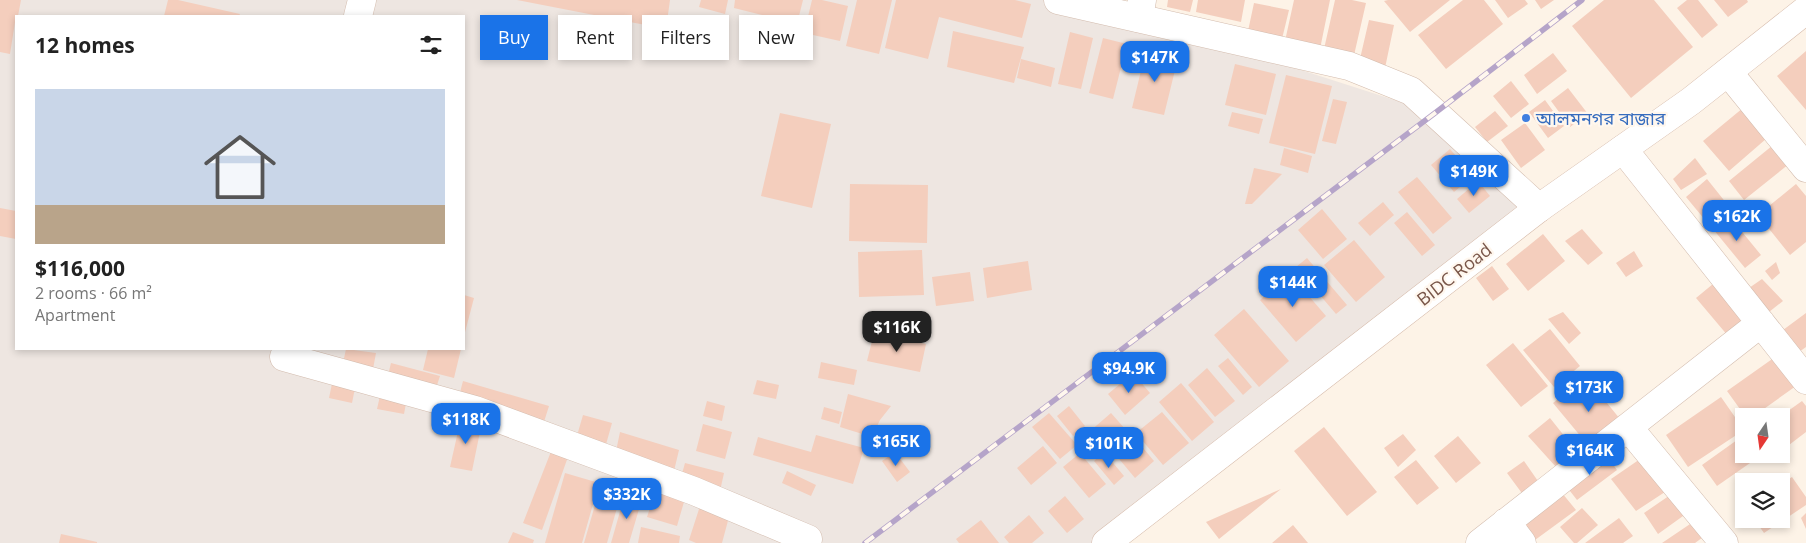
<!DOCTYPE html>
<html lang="en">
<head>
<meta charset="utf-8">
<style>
  :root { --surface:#fff; --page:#f2f2f2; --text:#222; --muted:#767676; --line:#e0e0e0; --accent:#1a73e8 }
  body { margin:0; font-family:"Open Sans","Noto Sans Bengali",sans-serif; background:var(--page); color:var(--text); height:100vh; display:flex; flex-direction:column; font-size:19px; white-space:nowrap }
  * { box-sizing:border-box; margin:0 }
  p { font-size:16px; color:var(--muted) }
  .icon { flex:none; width:28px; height:28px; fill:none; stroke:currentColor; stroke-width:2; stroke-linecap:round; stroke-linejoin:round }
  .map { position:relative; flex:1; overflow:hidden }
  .panel { position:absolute; left:15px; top:15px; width:450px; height:335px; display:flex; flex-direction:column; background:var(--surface); border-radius:0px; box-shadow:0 2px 8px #0003 }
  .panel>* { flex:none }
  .banner { position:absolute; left:480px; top:15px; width:475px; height:45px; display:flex; gap:10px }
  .needle { width:32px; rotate:193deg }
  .tools { position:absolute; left:1735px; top:408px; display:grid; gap:10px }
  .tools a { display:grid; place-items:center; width:55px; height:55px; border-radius:0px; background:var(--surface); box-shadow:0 2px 8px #0003; font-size:25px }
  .price { position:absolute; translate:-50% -42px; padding:0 11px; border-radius:10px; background:var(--accent); color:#fff; font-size:16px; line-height:32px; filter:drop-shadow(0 1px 2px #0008) }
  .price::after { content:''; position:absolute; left:50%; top:30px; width:15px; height:11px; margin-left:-8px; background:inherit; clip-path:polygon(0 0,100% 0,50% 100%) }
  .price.active { background:#222; color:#fff }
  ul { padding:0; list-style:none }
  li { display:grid; align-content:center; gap:10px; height:265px; padding:0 20px }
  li+li { border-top:1px solid var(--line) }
  li span { display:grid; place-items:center; height:155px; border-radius:0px; color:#555 }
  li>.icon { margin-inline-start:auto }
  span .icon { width:90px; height:90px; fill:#fffc; stroke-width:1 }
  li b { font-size:21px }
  h2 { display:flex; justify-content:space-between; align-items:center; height:60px; padding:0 20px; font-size:21px }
  .pill { padding:0 18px; border-radius:0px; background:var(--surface); box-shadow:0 2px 8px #0003; font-size:18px; line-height:45px }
  .pill.active { background:var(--accent); color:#fff }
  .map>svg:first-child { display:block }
  .industrial { fill:#eee6e1; fill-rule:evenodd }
  .building { fill:#f4cebd }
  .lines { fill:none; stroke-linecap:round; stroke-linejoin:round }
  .minor-casing { stroke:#d3bcae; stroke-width:29 }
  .tertiary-casing { stroke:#d3bcae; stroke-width:29 }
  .secondary-casing { stroke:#d6bbab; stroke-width:29 }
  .minor { stroke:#fff; stroke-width:28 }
  .tertiary { stroke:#fff; stroke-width:28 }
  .secondary { stroke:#fff; stroke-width:28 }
  .rail-casing { stroke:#b5a4c9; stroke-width:5.5 }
  .rail { stroke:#fff7ee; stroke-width:4; stroke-dasharray:11; stroke-linecap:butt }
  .shop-dot { fill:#3f7fe0; stroke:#fff7ee; stroke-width:2 }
  .labels { text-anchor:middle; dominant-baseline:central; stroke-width:4.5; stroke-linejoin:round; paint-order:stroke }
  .shop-label { font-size:18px; fill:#366cbe; stroke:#fff7ee; text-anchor:start }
  .street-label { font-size:18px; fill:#795649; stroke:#fff7ee }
</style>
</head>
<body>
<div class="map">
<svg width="1806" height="543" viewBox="0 0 1806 543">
  <rect width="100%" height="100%" fill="#fdf3e7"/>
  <path class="industrial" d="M0,0H1059L1139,18L1435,113L1539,208L1106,543H0ZM16,16H464V349H16Z"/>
  <path class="building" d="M0,0H21L18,16H16L10,54L0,52Z
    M168,0H178L240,14L239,16H164Z
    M517,0H670L666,29Z
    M701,0H728L725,14L699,7Z
    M735,0H803L797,24L734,8Z
    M812,0H822L848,6L840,41L804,33Z
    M857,0H892L879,54L846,46Z
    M896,0H943L940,12L943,0H1015L1031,4L1022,38L939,17L928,59L885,48Z
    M1168,0H1193L1190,12L1167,7Z
    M1198,0H1245L1241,22L1196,12Z
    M1294,0H1330L1320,49L1285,41Z
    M1335,0H1352L1366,3L1352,64L1322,58Z
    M1388,0H1450L1410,32L1384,1Z
    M1463,0H1484L1503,24L1446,69L1418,35Z
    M1495,0H1525L1528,4L1508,18Z
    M1535,0H1554L1541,9Z
    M1604,0H1654L1693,47L1631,98L1572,26Z
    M1687,0H1698L1718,25L1702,38L1677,8Z
    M1714,0H1747L1748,2L1728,17Z
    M1254,3L1289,10L1282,39L1248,31Z
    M1369,20L1394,25L1385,68L1359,63Z
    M953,31L1024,47L1014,83L947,67Z
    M1070,32L1093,38L1081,89L1058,84Z
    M1103,38L1127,44L1113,99L1089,93Z
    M1146,50L1178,58L1164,115L1132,108Z
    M1806,51V110L1777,76Z
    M1553,53L1567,71L1537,94L1524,75Z
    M1021,59L1055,68L1051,87L1017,78Z
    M1235,64L1276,74L1266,115L1225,105Z
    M1286,75L1332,86L1315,154L1269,143Z
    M1511,81L1529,104L1511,118L1493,96Z
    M1568,88L1588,114L1570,127L1551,101Z
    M1333,99L1347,102L1336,144L1322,141Z
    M1545,100L1564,126L1548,138L1529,112Z
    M1749,103L1774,132L1729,171L1703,141Z
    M1495,111L1508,126L1487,142L1475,127Z
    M1232,112L1263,119L1259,134L1228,126Z
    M780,113L831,124L812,208L761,196Z
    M1525,123L1545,150L1521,168L1501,140Z
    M1778,141L1794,160L1744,200L1729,181Z
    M1284,148L1312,156L1308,173L1280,165Z
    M1450,149L1473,176L1454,192L1431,165Z
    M1695,158L1707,174L1681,190L1673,179Z
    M1254,168L1282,174L1252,204H1245Z
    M1417,177L1452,218L1433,234L1398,192Z
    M1707,179L1731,209L1710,226L1686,197Z
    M1478,181L1490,196L1469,213L1457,199Z
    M850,184L928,185L927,243L849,241Z
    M1796,184L1806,196V242L1790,255L1758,215Z
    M1383,202L1394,215L1370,236L1358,223Z
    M0,208L16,211V239L0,236Z
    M1322,209L1347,239L1323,259L1298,230Z
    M1407,212L1435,245L1422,256L1394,223Z
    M1729,216L1761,255L1745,268L1713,229Z
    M1582,229L1603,253L1588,265L1565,241Z
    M1543,234L1565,261L1528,291L1506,264Z
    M1354,240L1385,277L1356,302L1324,265Z
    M922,250L924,295L859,297L858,252Z
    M1634,251L1643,266L1626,277L1616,263Z
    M1307,258L1347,305L1336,314L1296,267Z
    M1028,261L1032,290L987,298L983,268Z
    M1776,262L1780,273L1772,280L1765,271Z
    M1492,266L1509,289L1493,301L1476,278Z
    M970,272L974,301L936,306L932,277Z
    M1290,274L1326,316L1296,342L1260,300Z
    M1719,279L1756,324L1734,343L1696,298Z
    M1762,279L1783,301L1769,312L1749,288Z
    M464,295L474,298L464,336Z
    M1244,309L1289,361L1259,387L1214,335Z
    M1563,312L1581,333L1569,344L1548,319Z
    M1806,313V347L1799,352L1783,330Z
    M1550,329L1580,366L1554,387L1523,350Z
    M874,333L926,344L920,372L867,361Z
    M1513,343L1548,386L1521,407L1486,365Z
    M346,349L376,353L373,369L343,363Z
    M428,349H461L454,378L423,370Z
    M1782,352L1803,381L1754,416H1745L1727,391Z
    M1228,358L1252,387L1243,395L1218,366Z
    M821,362L857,370L854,385L818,378Z
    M391,363L440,376L436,388L388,375Z
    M1207,368L1235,401L1215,417L1188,385Z
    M1133,373L1150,393L1125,415L1108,394Z
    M334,374L357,378L352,403L329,398Z
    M1586,377L1624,424L1592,450L1553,403Z
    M757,380L779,385L776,399L753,394Z
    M463,381L549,406L543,425L458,400Z
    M1181,383L1214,422L1192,441L1159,402Z
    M382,387L408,393L404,414L377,409Z
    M848,394L891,406L880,420L872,437L840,427Z
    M1721,397L1744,430L1688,467L1666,435Z
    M707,401L725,406L722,421L703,416Z
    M1802,401L1806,406V432L1789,445L1781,435V416Z
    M1069,406L1085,426L1073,436L1057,416Z
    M824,407L842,412L839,424L821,419Z
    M1162,412L1189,443L1163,465L1136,433Z
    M1049,413L1077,445L1060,459L1032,427Z
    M1111,413L1126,430L1103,448L1089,432Z
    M583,415L612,423L605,448L576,439Z
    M461,418L482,422L472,471L450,467Z
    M1550,418L1577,452L1556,467L1528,436Z
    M703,424L732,432L725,459L696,451Z
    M1324,427L1377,492L1347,516L1294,451Z
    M1129,431L1154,461L1135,478L1110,448Z
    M620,432L679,450L673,475L615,456Z
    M1403,434L1416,450L1398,467L1384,448Z
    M816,435L864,448L853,484L753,455L758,437L811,452Z
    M1744,435V454H1763L1717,486L1702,465Z
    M1458,436L1481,463L1456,483L1434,456Z
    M1043,446L1057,463L1031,485L1017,468Z
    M552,449L569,454L542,530L523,523Z
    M895,452L910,472L897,482L882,461Z
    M1104,452L1124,476L1114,485L1094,461Z
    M1604,452L1617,470L1577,500L1563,482Z
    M1080,453L1106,484L1089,498L1063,467Z
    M1643,457L1668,490L1636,511L1611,479Z
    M1416,460L1439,488L1417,505L1394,477Z
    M1524,461L1540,484L1524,496L1507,473Z
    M685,463L724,473L720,491L680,481Z
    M787,471L816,485L811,496L782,483Z
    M565,473L599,483L582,543H545Z
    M1792,477L1806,497V505L1764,533L1754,519H1781V484Z
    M657,486L686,495L677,526L647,517Z
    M600,488L621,494L607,543H584Z
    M1281,489L1219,539L1206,522Z
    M1676,491L1690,511L1658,534L1644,513Z
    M1562,493L1576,510L1535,540L1522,523Z
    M625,494L642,499L629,543H611Z
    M1065,496L1084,519L1067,533L1048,511Z
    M700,506L729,517L722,543H696L689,540Z
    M1582,508L1598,525L1577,543H1574L1560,527Z
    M1806,513V529L1801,518Z
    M1029,515L1044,533L1032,543H1009L1004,537Z
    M1619,518L1633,536L1623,543H1585Z
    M1699,518L1710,532L1695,543H1662Z
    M981,520L999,543H959L956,539Z
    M1293,525L1308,543H1272Z
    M641,527L680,536L679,543H638Z
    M513,532L534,540L533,543H508Z
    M61,534L97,542V543H59Z"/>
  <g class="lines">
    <g class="minor-casing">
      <path id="minor" d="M358,16L362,0
        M1139,18L1142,0
        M1728,72L1806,168
        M1623,149L1806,380
        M284,357L475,410L694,491L808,539
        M1628,427L1724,543
        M1506,522L1522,543
        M1480,543L1761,323"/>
    </g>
    <g class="tertiary-casing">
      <path id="tertiary" d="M1058,0L1349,66L1411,91L1539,208"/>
    </g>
    <g class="secondary-casing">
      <path id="secondary" d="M1106,543L1539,208L1691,101L1806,10"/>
    </g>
    <use href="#minor" class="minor"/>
    <use href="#tertiary" class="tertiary"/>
    <use href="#secondary" class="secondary"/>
    <g class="rail-casing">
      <path id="rail" d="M865,543L1435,113L1582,0"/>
    </g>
    <use href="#rail" class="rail"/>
  </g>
  <circle class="shop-dot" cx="1526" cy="118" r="5"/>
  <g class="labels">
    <g class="shop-label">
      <text x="1536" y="118">আলমনগর বাজার</text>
    </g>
    <g class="street-label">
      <text transform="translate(1454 274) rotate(-38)">BIDC Road</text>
    </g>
  </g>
</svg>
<div class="tools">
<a><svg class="needle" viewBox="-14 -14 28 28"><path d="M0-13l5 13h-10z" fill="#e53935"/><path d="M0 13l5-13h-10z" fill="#767676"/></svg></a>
<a><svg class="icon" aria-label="layers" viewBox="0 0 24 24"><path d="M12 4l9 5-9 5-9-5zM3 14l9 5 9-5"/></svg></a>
</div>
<b class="price" style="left:1155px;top:83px">$147K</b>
<b class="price" style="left:1474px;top:197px">$149K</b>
<b class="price" style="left:1737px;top:242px">$162K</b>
<b class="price" style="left:1293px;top:308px">$144K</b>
<b class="price active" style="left:897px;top:353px">$116K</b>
<b class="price" style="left:1129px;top:394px">$94.9K</b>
<b class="price" style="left:1589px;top:413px">$173K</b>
<b class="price" style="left:466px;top:445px">$118K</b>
<b class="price" style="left:896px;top:467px">$165K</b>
<b class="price" style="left:1109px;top:469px">$101K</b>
<b class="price" style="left:1590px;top:476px">$164K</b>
<b class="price" style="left:627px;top:520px">$332K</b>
<div class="banner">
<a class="pill active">Buy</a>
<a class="pill">Rent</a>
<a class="pill">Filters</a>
<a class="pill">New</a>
</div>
<section class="panel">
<h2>12 homes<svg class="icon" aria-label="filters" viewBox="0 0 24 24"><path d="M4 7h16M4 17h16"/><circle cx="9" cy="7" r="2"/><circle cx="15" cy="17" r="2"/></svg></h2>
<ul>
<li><span style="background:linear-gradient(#c9d6e8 75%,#b9a48a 0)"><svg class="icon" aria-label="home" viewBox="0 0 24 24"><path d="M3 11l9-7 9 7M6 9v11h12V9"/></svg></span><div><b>$116,000</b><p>2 rooms · 66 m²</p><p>Apartment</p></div></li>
</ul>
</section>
</div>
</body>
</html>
